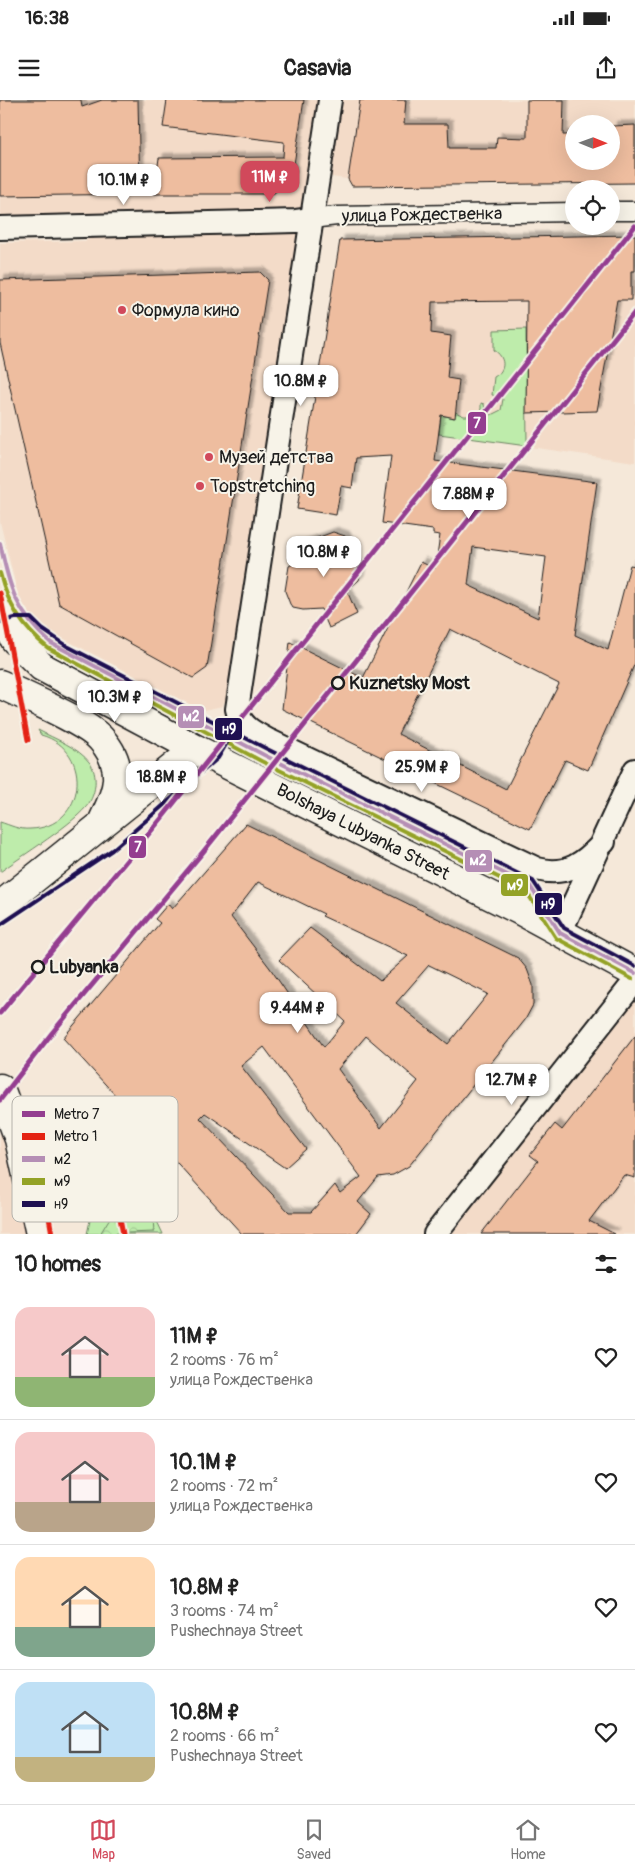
<!DOCTYPE html>
<html lang="en">
<head>
<meta charset="utf-8">
<style>
  :root { --surface:#fff; --page:#f2f2f2; --text:#222; --muted:#767676; --line:#e0e0e0; --accent:#d1495b }
  body { margin:0; font-family:Pangolin,sans-serif; background:var(--page); color:var(--text); height:100vh; display:flex; flex-direction:column; font-size:19px; white-space:nowrap }
  * { box-sizing:border-box; margin:0 }
  p { font-size:16px; color:var(--muted) }
  .icon { flex:none; width:28px; height:28px; fill:none; stroke:currentColor; stroke-width:2; stroke-linecap:round; stroke-linejoin:round }
  .map { position:relative; height:1134px; overflow:hidden }
  .drawer { display:flex; flex-direction:column; background:var(--surface); flex:1 }
  .drawer>* { flex:none }
  .needle { width:32px; rotate:91deg }
  .controls { position:absolute; left:565px; top:15px; display:grid; gap:10px }
  .controls a { display:grid; place-items:center; width:55px; height:55px; border-radius:50%; background:var(--surface); box-shadow:0 5px 20px #0002; font-size:25px }
  .price { position:absolute; translate:-50% -42px; padding:0 11px; border-radius:10px; background:#fff; color:#222; font-size:16px; line-height:32px; filter:drop-shadow(0 1px 2px #0008) }
  .price::after { content:''; position:absolute; left:50%; top:30px; width:15px; height:11px; margin-left:-8px; background:inherit; clip-path:polygon(0 0,100% 0,50% 100%) }
  .price.selected { background:var(--accent); color:#fff }
  ul { padding:0; list-style:none }
  li { display:flex; align-items:center; gap:15px; height:125px; padding:0 15px }
  li+li { border-top:1px solid var(--line) }
  li span { display:grid; place-items:center; flex:none; width:140px; height:100px; border-radius:15px; color:#555 }
  li>.icon { margin-inline-start:auto }
  span .icon { width:60px; height:60px; fill:#fffc; stroke-width:1 }
  li b { font-size:21px }
  h2 { display:flex; justify-content:space-between; align-items:center; height:60px; padding:0 15px; font-size:21px }
  .status { display:flex; justify-content:space-between; align-items:center; height:35px; padding:0 25px; background:var(--surface); direction:ltr }
  .status svg { height:14px; fill:currentColor }
  header { display:flex; justify-content:space-between; align-items:center; height:65px; padding:0 15px; background:var(--surface); font-size:22px; font-weight:700 }
  .dock { display:flex; justify-content:space-around; align-items:center; height:70px; border-top:1px solid var(--line); background:var(--surface); font-size:14px; color:var(--muted) }
  .dock a { display:grid; justify-items:center; gap:2px }
  .dock .selected { color:var(--accent) }
  .map>svg:first-child { display:block }
  .built { fill:#f3dbc8; fill-rule:evenodd }
  .grass { fill:#beecab; stroke:#6d8464 }
  .forest { fill:url(#forest-crowns); stroke:#6d8464 }
  .building { fill:#eebd9f; stroke:#1c1c1c; fill-rule:evenodd; filter:url(#shadow) }
  .lines { fill:none; stroke-linecap:round; stroke-linejoin:round }
  .pedestrian-casing { stroke:#1c1c1c; stroke-width:21 }
  .minor-casing { stroke:#1c1c1c; stroke-width:26 }
  .secondary-casing { stroke:#1c1c1c; stroke-width:31 }
  .pedestrian { stroke:#f7f3e8; stroke-width:18 }
  .minor { stroke:#f7f3e8; stroke-width:22 }
  .secondary { stroke:#f7f3e8; stroke-width:28 }
  .bus-1-casing { stroke:#f7f3e8; stroke-width:8 }
  .bus-2-casing { stroke:#f7f3e8; stroke-width:8 }
  .bus-3-casing { stroke:#f7f3e8; stroke-width:8 }
  .bus-1 { stroke:#b58eb5; stroke-width:4 }
  .bus-2 { stroke:#94a226; stroke-width:4 }
  .bus-3 { stroke:#1f1051; stroke-width:4 }
  .metro-1-casing { stroke:#f7f3e8; stroke-width:9 }
  .metro-2-casing { stroke:#f7f3e8; stroke-width:9 }
  .metro-1 { stroke:#943e90; stroke-width:5 }
  .metro-2 { stroke:#e42313; stroke-width:5 }
  .poi-dot { fill:#d1495b; stroke:#f7f3e8; stroke-width:2 }
  .stop-dot { fill:#f7f3e8; stroke:#1c1c1c; stroke-width:2.5 }
  .labels { text-anchor:middle; dominant-baseline:central; stroke-width:4; stroke-linejoin:round; paint-order:stroke }
  .street-label { font-size:18px; fill:#1c1c1c; stroke:#f7f3e8 }
  .poi-label { font-size:18px; fill:#1c1c1c; stroke:#f7f3e8; text-anchor:start }
  .stop-label { font-size:18px; font-weight:bold; fill:#1c1c1c; stroke:#f7f3e8; text-anchor:start }
  .key { fill:#f7f3e8; stroke:#b5b2ab; stroke-width:1 }
  .key-label { font-size:14px; fill:#1c1c1c }
  .line-badge { stroke:#f7f3e8; stroke-width:2 }
  .badge-label { font-size:14px; text-anchor:middle; font-weight:bold; fill:#fff }
</style>
</head>
<body>
<div class="status"><b>16:38</b><svg viewBox="0 0 49 12"><path d="M0 12V9h3v3zM5 12V6h3v6zM10 12V3h3v9zM15 12V0h3v12zM26 1h20v11H26zM47 4h2v5h-2z"/></svg></div>
<header><svg class="icon" aria-label="menu" viewBox="0 0 24 24"><path d="M4 6h16M4 12h16M4 18h16"/></svg>Casavia<svg class="icon" aria-label="share" viewBox="0 0 24 24"><path d="M12 15V3M7 8l5-5 5 5M5 13v7h14v-7"/></svg></header>
<div class="map">
<svg width="635" height="1134" viewBox="0 0 635 1134">
  <defs>
    <pattern id="forest-crowns" width="20" height="18" patternUnits="userSpaceOnUse" patternTransform="scale(1.25)"><rect width="20" height="18" fill="#beecab"/><path d="M2 6a3 3 0 1 1 6 0M12 15a3 3 0 1 1 6 0" fill="none" stroke="#a3ca93"/></pattern>
    <filter id="shadow"><feDropShadow dx="4.5" dy="-4.5" stdDeviation="1" flood-color="#0004"/></filter>
  </defs>
  <rect width="100%" height="100%" fill="#f5e8d9"/>
  <filter id="ink" filterUnits="userSpaceOnUse"><feTurbulence type="fractalNoise" baseFrequency=".02" numOctaves="2"/><feDisplacementMap in="SourceGraphic" scale="10" xChannelSelector="R" yChannelSelector="G"/><feConvolveMatrix kernelMatrix="1 2 1 2 8 2 1 2 1" color-interpolation-filters="sRGB"/></filter>
  <g filter="url(#ink)">
    <path class="built" d="M0,0H321L303,114L0,120Z
      M336,0H635V83L352,86L347,79L324,76ZM574,24H611V61H574Z
      M301,128L229,594L222,606L205,610L197,608L49,531L36,522L19,498L0,422V143L85,141L101,132Z
      M635,135V362L439,334L437,346L368,338L343,373L354,375L352,388L341,387L336,415L297,409L340,140Z
      M635,898V1134H452L629,901Z
      M0,1030L17,1091L27,1134H0Z"/>
    <path class="grass" d="M526,229L527,346L439,334L441,315L454,318L455,312L464,316H474L481,309V303L484,304L485,311L491,315L501,310L503,299L499,296L492,295L494,277C507,270 505,257 494,250V230Z
      M38,630C55,639 78,647 90,663C98,675 96,692 89,703C77,722 20,757 0,772V722C10,725 19,730 30,729C86,728 95,650 41,635Z
      M96,1050L108,1061L156,1119L163,1134H87L93,1107L90,1106L91,1095H95L96,1082H92L93,1071H97L98,1059H95Z"/>
    <path class="forest" d="M129,1101L138,1104L153,1118L154,1132L100,1134L116,1108Z"/>
    <path class="building" d="M0,0H81L82,7L102,0H138L140,94L0,96Z
      M167,0H304L292,77L273,94H154L159,58L283,57L284,42L163,27Z
      M360,0H406L404,24H448L449,48H496L497,37L527,38V0H564L563,35H574V61H611L612,26L635,25V83L352,86L348,79Z
      M635,135V171H631V200H617L597,311L526,313L527,201L432,202L431,233L451,236L447,278L459,280L455,318L441,315L435,361L597,382L575,535L608,550L630,465L635,466V563L588,670L565,660L530,729L282,609L290,542L363,578L421,462L435,469L440,435L433,434V430L382,423L391,356L356,358L352,388L341,386L336,415L297,409L340,140ZM473,447L546,457L538,518L468,485ZM450,529L559,584L506,689L398,634Z
      M260,172L268,180L207,568L193,578L59,504L0,243V180Z
      M333,432L345,436L361,473L359,480L347,491L357,514L329,528L321,509L303,510L293,508L290,504L285,491L289,466L305,457L301,444Z
      M246,724L518,858L527,869L533,885V905L525,920L409,1066L393,1075L378,1077L358,1102L371,1114L356,1134H242L63,938L160,823L155,819L168,804L172,809ZM258,782L324,814L322,816L408,856L380,881L310,828L279,860L345,921L324,947L270,868L231,817ZM429,865L488,894L448,944L396,903ZM366,936L418,981L381,1028L338,969ZM264,947L361,1077L340,1093L335,1085L311,1112H289L200,1018L205,1013L285,1068L306,1049L241,966Z
      M635,936V1078L624,1075L589,1121L615,1134H481L538,1061L530,1055L555,1024L562,1030Z"/>
    <g class="lines">
      <g class="pedestrian-casing">
        <path id="pedestrian" d="M611,111H635
          M311,119L337,116L574,112"/>
      </g>
      <g class="minor-casing">
        <path id="minor" d="M330,0L237,609C240,627 255,633 270,641L537,769C567,777 584,763 604,742
          M0,128L296,121L311,119
          M560,833L635,670
          M435,1134L635,881"/>
      </g>
      <g class="secondary-casing">
        <path id="secondary" d="M0,511L15,540L42,567L196,649L519,810L635,873
          M0,584C24,596 85,621 101,639C111,650 118,664 117,680C116,696 108,709 102,723
          M0,806L196,649
          M0,988L19,1039L40,1134"/>
      </g>
      <use href="#pedestrian" class="pedestrian"/>
      <use href="#minor" class="minor"/>
      <use href="#secondary" class="secondary"/>
      <g class="bus-1-casing">
        <path id="bus-1" d="M0,443C9,486 16,514 51,543L264,655L530,786L560,833L635,873"/>
      </g>
      <g class="bus-2-casing">
        <path id="bus-2" d="M0,473C8,505 22,527 48,548L261,661L526,791L556,838L632,879"/>
      </g>
      <g class="bus-3-casing">
        <path id="bus-3" d="M0,522L15,518H31L42,529L67,546L267,649L533,781L564,828L635,866
          M0,825L112,750L218,658L231,636"/>
      </g>
      <use href="#bus-1" class="bus-1"/>
      <use href="#bus-2" class="bus-2"/>
      <use href="#bus-3" class="bus-3"/>
      <g class="metro-1-casing">
        <path id="metro-1" d="M0,913L161,719L635,126
          M0,1000L52,933L203,752L635,212"/>
      </g>
      <g class="metro-2-casing">
        <path id="metro-2" d="M0,493L28,640
          M111,1071L123,1134
          M43,1084L52,1134"/>
      </g>
      <use href="#metro-1" class="metro-1"/>
      <use href="#metro-2" class="metro-2"/>
    </g>
  </g>
  <g class="poi-dot">
    <circle cx="122" cy="210" r="5"/>
    <circle cx="209" cy="357" r="5"/>
    <circle cx="200" cy="386" r="5"/>
  </g>
  <g class="stop-dot">
    <circle cx="338" cy="583" r="6"/>
    <circle cx="38" cy="867" r="6"/>
  </g>
  <g class="labels">
    <g class="street-label">
      <text transform="translate(422 115) rotate(-1)">улица Рождественка</text>
      <text transform="translate(363 732) rotate(27)">Bolshaya Lubyanka Street</text>
    </g>
    <g class="poi-label">
      <text x="132" y="210">Формула кино</text>
      <text x="219" y="357">Музей детства</text>
      <text x="210" y="386">Topstretching</text>
    </g>
    <g class="stop-label">
      <text x="349" y="583">Kuznetsky Most</text>
      <text x="49" y="867">Lubyanka</text>
    </g>
  </g>
  <rect x="12" y="996" width="166" height="126" rx="8" class="key"/>
  <rect x="22" y="1011" width="23" height="6" fill="#943e90"/>
  <rect x="22" y="1033" width="23" height="7" fill="#e42313"/>
  <rect x="22" y="1056" width="23" height="6" fill="#b58eb5"/>
  <rect x="22" y="1078" width="23" height="7" fill="#94a226"/>
  <rect x="22" y="1101" width="23" height="6" fill="#1f1051"/>
  <g class="key-label">
    <text x="54" y="1019">Metro 7</text>
    <text x="54" y="1041">Metro 1</text>
    <text x="54" y="1064">м2</text>
    <text x="54" y="1086">м9</text>
    <text x="54" y="1109">н9</text>
  </g>
  <g class="line-badge">
    <rect x="467" y="311" width="20" height="24" rx="5" fill="#943e90"/>
    <rect x="177" y="605" width="28" height="24" rx="5" fill="#b58eb5"/>
    <rect x="214" y="617" width="29" height="24" rx="5" fill="#1f1051"/>
    <rect x="128" y="735" width="19" height="24" rx="5" fill="#943e90"/>
    <rect x="464" y="749" width="29" height="24" rx="5" fill="#b58eb5"/>
    <rect x="500" y="773" width="29" height="24" rx="5" fill="#94a226"/>
    <rect x="534" y="792" width="29" height="24" rx="5" fill="#1f1051"/>
  </g>
  <g class="badge-label">
    <text x="477" y="328">7</text>
    <text x="191" y="621">м2</text>
    <text x="229" y="634">н9</text>
    <text x="138" y="752">7</text>
    <text x="478" y="765">м2</text>
    <text x="515" y="790">м9</text>
    <text x="548" y="809">н9</text>
  </g>
</svg>
<div class="controls">
<a><svg class="needle" viewBox="-14 -14 28 28"><path d="M0-13l5 13h-10z" fill="#e53935"/><path d="M0 13l5-13h-10z" fill="#767676"/></svg></a>
<a><svg class="icon" aria-label="locate" viewBox="0 0 24 24"><circle cx="12" cy="12" r="6"/><path d="M12 2v4M12 18v4M2 12h4M18 12h4"/></svg></a>
</div>
<b class="price selected" style="left:270px;top:103px">11M ₽</b>
<b class="price" style="left:124px;top:106px">10.1M ₽</b>
<b class="price" style="left:301px;top:307px">10.8M ₽</b>
<b class="price" style="left:469px;top:420px">7.88M ₽</b>
<b class="price" style="left:324px;top:478px">10.8M ₽</b>
<b class="price" style="left:115px;top:623px">10.3M ₽</b>
<b class="price" style="left:422px;top:693px">25.9M ₽</b>
<b class="price" style="left:162px;top:703px">18.8M ₽</b>
<b class="price" style="left:298px;top:934px">9.44M ₽</b>
<b class="price" style="left:512px;top:1006px">12.7M ₽</b>
</div>
<section class="drawer">
<h2>10 homes<svg class="icon" aria-label="filters" viewBox="0 0 24 24"><path d="M4 7h16M4 17h16"/><circle cx="9" cy="7" r="2"/><circle cx="15" cy="17" r="2"/></svg></h2>
<ul>
<li><span style="background:linear-gradient(#f6c9c9 70%,#8fb573 0)"><svg class="icon" aria-label="home" viewBox="0 0 24 24"><path d="M3 11l9-7 9 7M6 9v11h12V9"/></svg></span><div><b>11M ₽</b><p>2 rooms · 76 m²</p><p>улица Рождественка</p></div><svg class="icon" aria-label="heart" viewBox="0 0 24 24"><path d="M12 20l-8-8c-3-5 5-10 8-4 3-6 11-1 8 4z"/></svg></li>
<li><span style="background:linear-gradient(#f6c9c9 70%,#b9a48a 0)"><svg class="icon" aria-label="home" viewBox="0 0 24 24"><path d="M3 11l9-7 9 7M6 9v11h12V9"/></svg></span><div><b>10.1M ₽</b><p>2 rooms · 72 m²</p><p>улица Рождественка</p></div><svg class="icon" aria-label="heart" viewBox="0 0 24 24"><path d="M12 20l-8-8c-3-5 5-10 8-4 3-6 11-1 8 4z"/></svg></li>
<li><span style="background:linear-gradient(#ffd9b3 70%,#7fa58c 0)"><svg class="icon" aria-label="home" viewBox="0 0 24 24"><path d="M3 11l9-7 9 7M6 9v11h12V9"/></svg></span><div><b>10.8M ₽</b><p>3 rooms · 74 m²</p><p>Pushechnaya Street</p></div><svg class="icon" aria-label="heart" viewBox="0 0 24 24"><path d="M12 20l-8-8c-3-5 5-10 8-4 3-6 11-1 8 4z"/></svg></li>
<li><span style="background:linear-gradient(#bfe0f5 75%,#c2b280 0)"><svg class="icon" aria-label="home" viewBox="0 0 24 24"><path d="M3 11l9-7 9 7M6 9v11h12V9"/></svg></span><div><b>10.8M ₽</b><p>2 rooms · 66 m²</p><p>Pushechnaya Street</p></div><svg class="icon" aria-label="heart" viewBox="0 0 24 24"><path d="M12 20l-8-8c-3-5 5-10 8-4 3-6 11-1 8 4z"/></svg></li>
</ul>
</section>
<nav class="dock">
<a class="selected"><svg class="icon" aria-label="map" viewBox="0 0 24 24"><path d="M3 6l6-2 6 2 6-2v14l-6 2-6-2-6 2zM9 4v14M15 6v14"/></svg>Map</a>
<a><svg class="icon" aria-label="saved" viewBox="0 0 24 24"><path d="M7 4h10v16l-5-4-5 4z"/></svg>Saved</a>
<a><svg class="icon" aria-label="home" viewBox="0 0 24 24"><path d="M3 11l9-7 9 7M6 9v11h12V9"/></svg>Home</a>
</nav>
</body>
</html>
